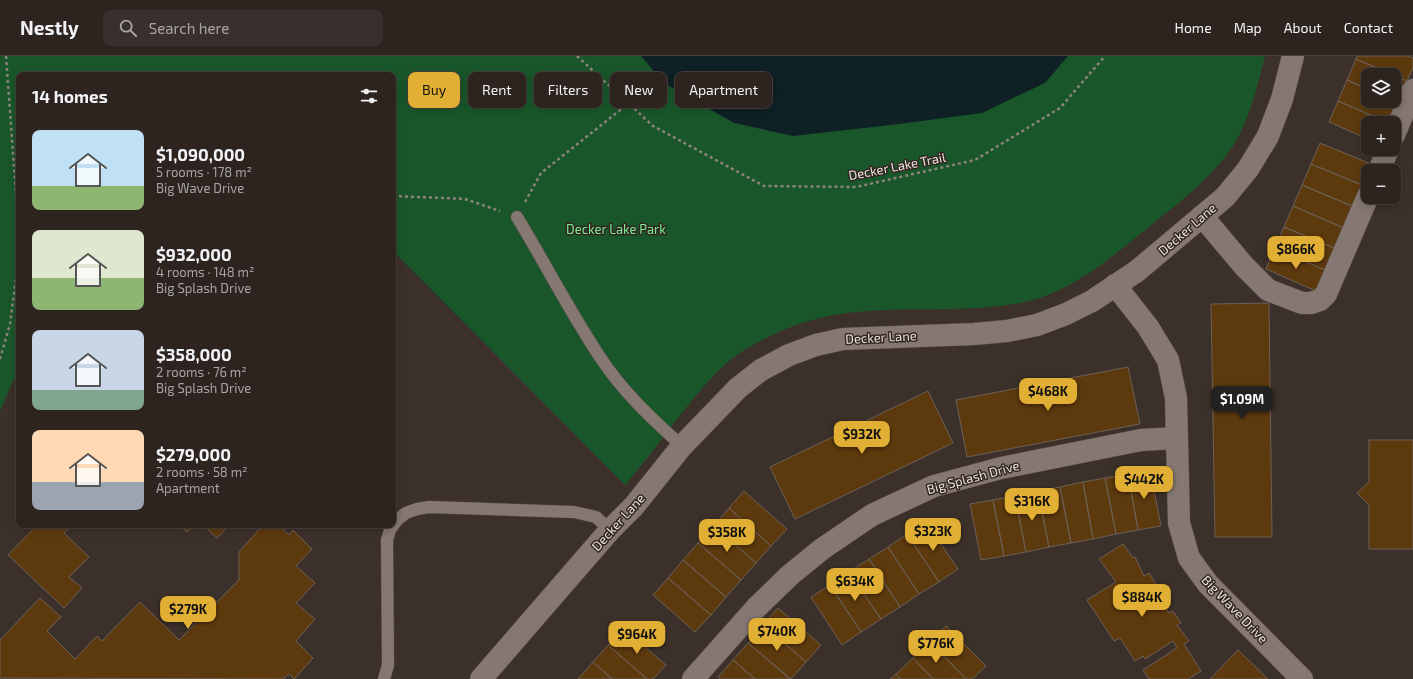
<!DOCTYPE html>
<html lang="en">
<head>
<meta charset="utf-8">
<style>
  :root { --surface:#2d2420; --page:#39302d; --text:#f1f3f6; --muted:#a7a4a5; --line:#48413e; --accent:#e1af34 }
  body { margin:0; font-family:"Exo 2",sans-serif; background:var(--page); color:var(--text); height:100vh; display:flex; flex-direction:column; font-size:15px; white-space:nowrap }
  * { box-sizing:border-box; margin:0 }
  p { font-size:13px; color:var(--muted) }
  .icon { flex:none; width:22px; height:22px; fill:none; stroke:currentColor; stroke-width:2; stroke-linecap:round; stroke-linejoin:round }
  .map { position:relative; flex:1; overflow:hidden }
  .sheet { position:absolute; left:16px; top:16px; width:380px; height:456px; display:flex; flex-direction:column; background:var(--surface); border-radius:8px; box-shadow:0 2px 10px #0003,0 0 0 1px var(--line) }
  .sheet>* { flex:none }
  .guide { position:absolute; left:408px; top:16px; width:380px; height:36px; display:flex; gap:8px }
  .tools { position:absolute; left:1361px; top:12px; display:grid; gap:8px }
  .tools a { display:grid; place-items:center; width:40px; height:40px; border-radius:8px; background:var(--surface); box-shadow:0 2px 10px #0003,0 0 0 1px var(--line); font-size:20px }
  .price { position:absolute; translate:-50% -34px; padding:0 9px; border-radius:8px; background:var(--accent); color:#111; font-size:13px; line-height:26px; filter:drop-shadow(0 1px 2px #0008) }
  .price::after { content:''; position:absolute; left:50%; top:24px; width:12px; height:9px; margin-left:-6px; background:inherit; clip-path:polygon(0 0,100% 0,50% 100%) }
  .price.on { background:#222; color:#fff }
  ul { padding:0; list-style:none }
  li { display:flex; align-items:center; gap:12px; height:100px; padding:0 16px }
  li span { display:grid; place-items:center; flex:none; width:112px; height:80px; border-radius:8px; color:#555 }
  li>.icon { margin-inline-start:auto }
  span .icon { width:48px; height:48px; fill:#fffc; stroke-width:1 }
  li b { font-size:17px }
  h2 { display:flex; justify-content:space-between; align-items:center; height:48px; padding:0 16px; font-size:17px }
  .chip { padding:0 14px; border-radius:8px; background:var(--surface); box-shadow:0 2px 10px #0003,0 0 0 1px var(--line); font-size:14px; line-height:36px }
  .chip.on { background:var(--accent); color:#111 }
  header { display:flex; align-items:center; gap:24px; box-sizing:border-box; height:56px; padding:0 20px; background:var(--surface); border-bottom:1px solid var(--line) }
  header strong { font-size:19px }
  nav { display:flex; gap:22px; margin-inline-start:auto; font-size:14px }
  .search { width:280px; height:36px; background:var(--page); display:flex; align-items:center; gap:10px; box-sizing:border-box; padding:0 14px; border-radius:8px; color:var(--muted); font-size:15px }
  .map>svg:first-child { display:block }
  .green { fill:#19572a }
  .water { fill:#0f2125 }
  .building { fill:#5d390e; stroke:#6c6158 }
  .lines { fill:none; stroke-linecap:round; stroke-linejoin:round }
  .service-casing { stroke:#574c48; stroke-width:13 }
  .minor-casing { stroke:#574c48; stroke-width:23 }
  .path { stroke:#8d837d; stroke-width:2.5; stroke-dasharray:3 3; stroke-linecap:butt }
  .service { stroke:#857771; stroke-width:12 }
  .minor { stroke:#857771; stroke-width:22 }
  .labels { text-anchor:middle; dominant-baseline:central; stroke-width:3; stroke-linejoin:round; paint-order:stroke }
  .street-label { font-size:13px; fill:#eae2de; stroke:#322621 }
  .park-label { font-size:13px; fill:#7ce994; stroke:#322621 }
</style>
</head>
<body>
<header>
<strong>Nestly</strong>
<div class="search"><svg class="icon" aria-label="search" viewBox="0 0 24 24"><circle cx="10" cy="10" r="6"/><path d="M15 15l6 6"/></svg>Search here</div>
<nav><a>Home</a><a>Map</a><a>About</a><a>Contact</a></nav>
</header>
<div class="map">
<svg width="1413" height="623" viewBox="0 0 1413 623">
  <rect width="100%" height="100%" fill="#3c302a"/>
  <path class="green" d="M0,0H1265C1257,31 1250,63 1233,90C1213,120 1184,143 1156,165C1114,199 1070,240 1014,248C940,260 862,243 791,271C770,279 747,291 729,305C708,323 691,346 674,367C658,388 642,409 625,429L393,195V19H19V311L0,355Z"/>
  <path class="water" d="M641,0H1068L1045,27L982,57L891,69L793,80L734,67L664,27Z"/>
  <path class="building" d="M1357,0H1408L1413,2V12L1407,25L1356,3Z
    M1356,3L1407,25L1398,46L1394,44V19H1368V33L1347,24Z
    M1347,24L1368,33V45L1394,44L1398,46L1389,67L1338,45Z
    M1338,45L1389,67H1368V83L1329,66Z
    M1320,87L1371,108L1362,129L1311,108Z
    M1311,108L1362,129L1352,150L1302,129Z
    M1302,129L1352,150L1344,172L1293,150Z
    M1293,150L1344,172L1334,192L1284,171Z
    M1284,171L1334,192L1325,214L1275,192Z
    M1275,192L1325,214L1316,235L1266,213Z
    M1269,247L1272,481H1215L1211,248Z
    M1128,311L1140,368L967,401L956,344Z
    M928,335L953,387L795,463L770,411Z
    M1369,384H1413V493H1369V449L1357,437L1369,426Z
    M1150,414L1161,470L1138,474L1128,418Z
    M1128,418L1138,474L1116,478L1105,422Z
    M1105,422L1116,478L1093,483L1083,426Z
    M1083,426L1093,483L1071,487L1060,431Z
    M1060,431L1071,487L1049,491L1038,435Z
    M744,435L787,473L771,490L729,452Z
    M1038,435L1049,491L1026,496L1015,440Z
    M1015,440L1026,496L1004,500L993,444Z
    M993,444L1004,500L981,504L970,448Z
    M729,452L771,490L756,507L714,470Z
    M926,466L958,513L939,526L907,478Z
    M37,469H72L64,477L89,501L69,521L82,532L64,552L8,499Z
    M179,469H194L187,476Z
    M203,469H229L217,482Z
    M263,469H278L289,479L293,474L312,493L296,510L315,527L296,547L315,563L296,585L313,602L294,623L289,618L283,623L0,622V584L40,542L61,561L47,575L75,603L97,580L102,585L140,546L179,584L239,524V496Z
    M714,470L756,507L741,524L698,487Z
    M907,478L939,526L919,538L888,491Z
    M698,487L741,524L726,541L683,504Z
    M1123,488L1133,502L1135,501L1144,520L1149,517L1167,546L1163,548L1169,557L1173,555L1181,567L1177,569L1189,585L1184,588L1201,615L1188,623H1149L1143,614L1177,592L1173,585L1145,603L1143,600L1135,605L1120,582L1114,585L1087,544L1116,526L1099,503Z
    M888,491L919,538L900,551L869,503Z
    M869,503L900,551L881,563L849,516Z
    M683,504L726,541L711,559L668,522Z
    M849,516L881,563L861,576L830,529Z
    M668,522L711,559L695,576L653,539Z
    M830,529L861,576L842,589L811,541Z
    M778,552L821,589L806,606L763,569Z
    M763,569L806,606L791,623L748,587Z
    M946,570L986,610L972,623H966L929,585Z
    M623,572L666,609L653,623H647L608,589Z
    M929,585L966,623H933L913,602Z
    M748,587L790,623H755L733,604Z
    M608,589L647,623H612L593,606Z
    M1238,594L1268,623H1210Z
    M913,602L933,623H901L896,618Z
    M733,604L755,623H720L718,621Z
    M593,606L612,623H578Z
    M896,618L901,623H890Z"/>
  <g class="lines">
    <g class="service-casing">
      <path id="service" d="M517,161C545,207 570,256 600,301C622,335 652,363 682,390
        M384,623L388,609L387,484L390,474L397,464L406,457L417,453L429,451L574,456L596,461L610,474"/>
    </g>
    <g class="minor-casing">
      <path id="minor" d="M1394,79L1413,34
        M1379,115L1388,93
        M1202,160L1244,210L1268,234L1302,247H1311L1320,244L1326,238L1368,140
        M1115,229L1148,271L1168,304L1176,342L1179,467L1189,502L1208,528L1302,623
        M481,623L610,474L634,450L682,390L738,332L761,314L789,299L816,289L843,283L974,278L1007,275L1037,269L1066,258L1092,245L1137,215L1225,141L1248,113L1268,80L1282,43L1293,0
        M693,623L757,551L790,519L822,493L872,459L934,430L1001,412L1141,384L1177,382"/>
    </g>
    <path class="path" d="M6,0L19,180
      M577,0L653,70L764,130L856,131L975,104L1060,52L1105,0
      M393,140L465,143L500,155
      M525,146L541,117L629,47
      M0,303L10,268L19,200"/>
    <use href="#service" class="service"/>
    <use href="#minor" class="minor"/>
  </g>
  <g class="labels">
    <g class="street-label">
      <text transform="translate(897 110) rotate(-11)">Decker Lake Trail</text>
      <text transform="translate(1187 173) rotate(-41)">Decker Lane</text>
      <text transform="translate(881 281) rotate(-3)">Decker Lane</text>
      <text transform="translate(973 421) rotate(-15)">Big Splash Drive</text>
      <text transform="translate(618 466) rotate(-48)">Decker Lane</text>
      <text transform="translate(1235 553) rotate(46)">Big Wave Drive</text>
    </g>
    <g class="park-label">
      <text x="616" y="173">Decker Lake Park</text>
    </g>
  </g>
</svg>
<div class="tools">
<a><svg class="icon" aria-label="layers" viewBox="0 0 24 24"><path d="M12 4l9 5-9 5-9-5zM3 14l9 5 9-5"/></svg></a>
<a>+</a>
<a>−</a>
</div>
<b class="price" style="left:1296px;top:214px">$866K</b>
<b class="price" style="left:1048px;top:356px">$468K</b>
<b class="price on" style="left:1242px;top:364px">$1.09M</b>
<b class="price" style="left:862px;top:399px">$932K</b>
<b class="price" style="left:1144px;top:444px">$442K</b>
<b class="price" style="left:1032px;top:466px">$316K</b>
<b class="price" style="left:933px;top:496px">$323K</b>
<b class="price" style="left:727px;top:497px">$358K</b>
<b class="price" style="left:855px;top:546px">$634K</b>
<b class="price" style="left:1142px;top:562px">$884K</b>
<b class="price" style="left:188px;top:574px">$279K</b>
<b class="price" style="left:777px;top:596px">$740K</b>
<b class="price" style="left:637px;top:599px">$964K</b>
<b class="price" style="left:936px;top:608px">$776K</b>
<div class="guide">
<a class="chip on">Buy</a>
<a class="chip">Rent</a>
<a class="chip">Filters</a>
<a class="chip">New</a>
<a class="chip">Apartment</a>
</div>
<section class="sheet">
<h2>14 homes<svg class="icon" aria-label="filters" viewBox="0 0 24 24"><path d="M4 7h16M4 17h16"/><circle cx="9" cy="7" r="2"/><circle cx="15" cy="17" r="2"/></svg></h2>
<ul>
<li><span style="background:linear-gradient(#bfe0f5 70%,#8fb573 0)"><svg class="icon" aria-label="home" viewBox="0 0 24 24"><path d="M3 11l9-7 9 7M6 9v11h12V9"/></svg></span><div><b>$1,090,000</b><p>5 rooms · 178 m²</p><p>Big Wave Drive</p></div></li>
<li><span style="background:linear-gradient(#dfe7d0 60%,#8fb573 0)"><svg class="icon" aria-label="home" viewBox="0 0 24 24"><path d="M3 11l9-7 9 7M6 9v11h12V9"/></svg></span><div><b>$932,000</b><p>4 rooms · 148 m²</p><p>Big Splash Drive</p></div></li>
<li><span style="background:linear-gradient(#c9d6e8 75%,#7fa58c 0)"><svg class="icon" aria-label="home" viewBox="0 0 24 24"><path d="M3 11l9-7 9 7M6 9v11h12V9"/></svg></span><div><b>$358,000</b><p>2 rooms · 76 m²</p><p>Big Splash Drive</p></div></li>
<li><span style="background:linear-gradient(#ffd9b3 65%,#9aa5b1 0)"><svg class="icon" aria-label="home" viewBox="0 0 24 24"><path d="M3 11l9-7 9 7M6 9v11h12V9"/></svg></span><div><b>$279,000</b><p>2 rooms · 58 m²</p><p>Apartment</p></div></li>
</ul>
</section>
</div>
</body>
</html>
